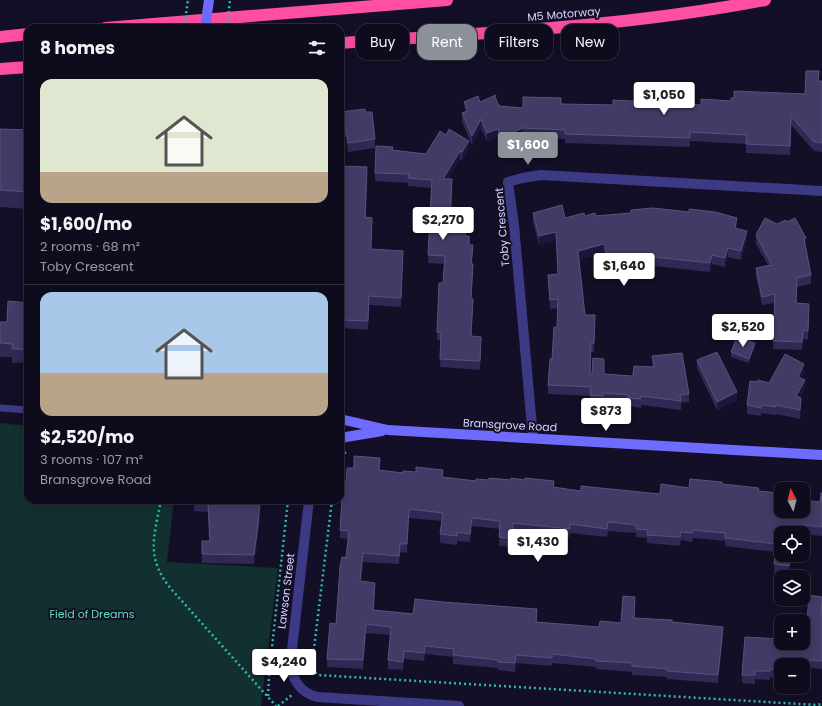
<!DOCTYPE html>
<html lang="en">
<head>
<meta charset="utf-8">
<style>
  :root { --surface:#0e0b1c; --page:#171425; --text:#f1f3f6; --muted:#9b9ba3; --line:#2e2b3b; --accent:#8c9099 }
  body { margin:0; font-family:Poppins,sans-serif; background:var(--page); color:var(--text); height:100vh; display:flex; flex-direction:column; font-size:15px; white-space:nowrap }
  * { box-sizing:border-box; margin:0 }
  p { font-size:13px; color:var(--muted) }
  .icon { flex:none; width:22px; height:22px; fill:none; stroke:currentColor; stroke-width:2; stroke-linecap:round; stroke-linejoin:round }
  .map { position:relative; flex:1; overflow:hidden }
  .panel { position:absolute; left:24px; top:24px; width:320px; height:480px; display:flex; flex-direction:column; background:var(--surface); border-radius:12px; box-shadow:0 2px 10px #0003,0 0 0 1px var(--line) }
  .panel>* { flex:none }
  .guide { position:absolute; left:356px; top:24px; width:380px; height:36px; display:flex; gap:8px }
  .needle { width:26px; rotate:353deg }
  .controls { position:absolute; left:774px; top:482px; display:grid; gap:8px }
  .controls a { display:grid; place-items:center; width:36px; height:36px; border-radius:8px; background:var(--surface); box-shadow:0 2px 10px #0003,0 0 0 1px var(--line); font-size:20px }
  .price { position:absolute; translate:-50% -34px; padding:0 9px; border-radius:4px; background:#fff; color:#222; font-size:13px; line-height:26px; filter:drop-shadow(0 1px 2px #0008) }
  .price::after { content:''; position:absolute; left:50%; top:24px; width:12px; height:9px; margin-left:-6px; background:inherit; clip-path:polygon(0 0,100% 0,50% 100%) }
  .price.current { background:var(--accent); color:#fff }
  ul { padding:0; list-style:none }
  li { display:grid; align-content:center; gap:8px; height:212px; padding:0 16px }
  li+li { border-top:1px solid var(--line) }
  li span { display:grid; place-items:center; height:124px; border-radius:12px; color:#555 }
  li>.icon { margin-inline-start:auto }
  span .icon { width:72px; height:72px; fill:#fffc; stroke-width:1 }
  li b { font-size:17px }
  h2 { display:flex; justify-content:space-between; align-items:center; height:48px; padding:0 16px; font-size:17px }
  .tag { padding:0 14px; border-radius:12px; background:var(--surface); box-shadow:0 2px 10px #0003,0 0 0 1px var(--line); font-size:14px; line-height:36px }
  .tag.current { background:var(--accent); color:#fff }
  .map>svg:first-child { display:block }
  .green { fill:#12302f }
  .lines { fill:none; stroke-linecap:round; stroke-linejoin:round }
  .path { stroke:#2fb8b0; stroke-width:2.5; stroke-dasharray:2 3; stroke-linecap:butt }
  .service { stroke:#3d3a85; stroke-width:7 }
  .minor { stroke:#3d3a85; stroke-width:10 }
  .secondary { stroke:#6f6bff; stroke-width:10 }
  .motorway { stroke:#ff4fa3; stroke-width:12 }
  .path-bridge { stroke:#2fb8b0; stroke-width:2.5; stroke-dasharray:2 3; stroke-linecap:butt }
  .secondary-bridge { stroke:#6f6bff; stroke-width:10 }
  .wall { fill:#312854 }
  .shaded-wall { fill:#1d163a }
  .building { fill:#433a66; stroke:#5a527e }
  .labels { text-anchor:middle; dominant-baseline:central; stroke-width:4; stroke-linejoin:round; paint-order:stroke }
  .street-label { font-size:11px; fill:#d9d4ff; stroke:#130f26 }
  .park-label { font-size:11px; fill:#5fe0c0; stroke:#130f26 }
</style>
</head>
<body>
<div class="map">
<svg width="822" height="706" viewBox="0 0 822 706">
  <rect width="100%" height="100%" fill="#130f26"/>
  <path class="green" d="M0,423L28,426V500H174L167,562L278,568L261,706H0Z"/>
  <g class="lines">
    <path class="path" d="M340,456L348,451
      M161,500C154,537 145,558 172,590L276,706
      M332,500L312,665V669L318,675L817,705L822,704
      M268,696L269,675L288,500
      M278,706L292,695"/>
    <path class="service" d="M0,408L28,410"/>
    <path class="minor" d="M533,438L514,225L508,182L522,178L541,175L822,191
      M309,500L291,658C290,677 299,693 318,697L459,706"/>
    <path class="secondary" d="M340,419L388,430L822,455
      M340,438L382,431"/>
    <path class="motorway" d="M105,28L447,0
      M0,37L28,34
      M340,43C482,33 625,27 765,0
      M0,69L28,67"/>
    <path class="path-bridge" d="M184,28L188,0
      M227,28L230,0"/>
    <path class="secondary-bridge" d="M205,28L209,0"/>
  </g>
  <path class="wall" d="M819,81H822V152L814,151L791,125L790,155L746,153V144L690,141V147L565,143V139L523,137L501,146L498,137L487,141L481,128L472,145L462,122V113L465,112L464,102H480L496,99L499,106L523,108L561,104L613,105H701L731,101L734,98L805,94Z
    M340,112H365L375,139V148L348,152L346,137L342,138L340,125Z
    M0,129L28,130V209L0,207Z
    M446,135L469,149L462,160L460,159L448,179L452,188L451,220L466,230L465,236L473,253L472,264L473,272L471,299L473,307L471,336L481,345L480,370L440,367L441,340H437V332L443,283L444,264L428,263L431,188L408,186V183L375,181V173L393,150L426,154Z
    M340,166L367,176L366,217L371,249L403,260L401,307L369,305L368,330L343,328V314H340Z
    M533,213L565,218L585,216L737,227V229L747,240L741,260L728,257L725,267L712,264L710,272L654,266L626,268L610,273L604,253L579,259L585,315L595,324L594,352H591L590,374L631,376L653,367L652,356L689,394V402L681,403V410L641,405V408L628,406V403L603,402V404H590V396L548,394V385L557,327L558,308L550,309L548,284V275L558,274L556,240L539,245L533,222Z
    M787,222L806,246L811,275V284L797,287V303L809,304L808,339H803L802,350L773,349L775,303L762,305L756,276V268L768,265L756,244V235Z
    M28,316L26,362L12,363V357H0V322H7Z
    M755,348L749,363L731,357V352Z
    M697,360L737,400L717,410L697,368Z
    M804,373L801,379L805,389L800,397L801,406L800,419L776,414V415L761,413V416L747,414V405L769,383Z
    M380,470L476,481L554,488L581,491L660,494L689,488L722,484L759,491L780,498L820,502L822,493V536L803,534V536V533H781V555H791L789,574L774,573L775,552L725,546V541L693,538L692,542L681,540L680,546L647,543V538L636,537V533L608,531L607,537L570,533V537L513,531L512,547L499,546L500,529L472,526L470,542L457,541V545L440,543V534L442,521L409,518L407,553L400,552L399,564L363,562L361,581L375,591L374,610L413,614L537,618L536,622L599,627L621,623L635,606L634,618L672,622L723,636L718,683L667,679V677L632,675V672L596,669V667L552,663V666L516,663L515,672L498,670V668L453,664V657L425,654L424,661L404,659L403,670L388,669V660L390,635L366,633L363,669L327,667V659L336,624L348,539L340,538V530L346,482Z
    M194,500H261L258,534L254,564L202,563V541H209L208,512L194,511Z
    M822,597V669L810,668L809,679L803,678V665H781V679L770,677V680L755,679V684L742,683V675L807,622Z"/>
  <path class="shaded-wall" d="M481,119V128L472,145V136Z
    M523,128V137L501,146V137Z
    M498,129V137L487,141V133Z
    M469,141V149L462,160V152Z
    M460,151V159L443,187V179Z
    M452,179V188L450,229V220Z
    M737,218V227L735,237V228Z
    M747,231V240L741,260V251Z
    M556,232V240L539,245V236Z
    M806,238V246L804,248V239Z
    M604,244V253L578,260V251Z
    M728,248V257L725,267V258Z
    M403,251V260L401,307V298Z
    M712,255V264L710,272V263Z
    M626,260V268L610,273V264Z
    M473,264V272L471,307V298Z
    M369,296V305L368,330V321Z
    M473,299V307L471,344V336Z
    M28,303V316L26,362V349Z
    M755,343V348L749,363V359Z
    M804,364V373L798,385V377Z
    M805,380V389L796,405V396Z
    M737,392V400L717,410V402Z
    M801,398V406L800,419V410Z
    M260,500H261L258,534L254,564V555Z
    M409,509V518L407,553V544Z
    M472,518V526L470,542V534Z
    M513,523V531L512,547V539Z
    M363,553V562L360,590V581Z
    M790,555H791L789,574V566Z
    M375,583V591L373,619V610Z
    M635,597V606L634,626V618Z
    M366,624V633L363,669V660Z
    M723,627V636L718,683V675Z
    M404,651V659L403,670V662Z
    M810,660V668L809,679V670Z"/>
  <path class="building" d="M806,71H819L818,81H822V143L814,142L791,116L790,146L746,144L747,135L690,132V138L565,134V130L523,128L501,137L498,129L487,133L481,119L472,136L462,113L468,111L464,102L478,96L480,102L496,95L495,97L499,106L523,108V97L561,98V104L613,105V100L701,105V99L731,101V98H734V91L805,94Z
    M365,109V112H372L375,139L348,143L346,128L342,129L340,112Z
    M0,129L28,130V192L0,190Z
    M449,129L469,141L462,152L460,151L443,179H452L450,220L466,221L465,236H469V245H473L471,264H473L471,298L473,299L471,336L481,337L480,361L440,359L441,332H437L439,283H443L445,256L428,255L432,180L408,178L409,174L375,173L376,146L393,147L392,150L426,154L440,131L446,135Z
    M340,166L367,167L365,217L372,218L371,249L403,251L401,298L369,296L368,321L343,320L344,305H340Z
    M562,205L565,218L584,213L585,216L595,213L596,216L631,213V210L653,208L689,212V209L715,212L737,218L735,228L747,231L741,251L728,248L725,258L712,255L710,263L654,257L626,260L610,264L604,244L578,251L585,315H595L594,343H591L590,374H592L593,358L604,359V374L631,376L633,375L634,366L654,367L652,356L682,353L689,394L680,395L681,401L641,396V399L628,398L629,395L603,393V396L590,395L591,387L548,385L550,359H552L554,327H557L558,299L550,300L548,275L558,274L556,232L539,236L533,213Z
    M765,218L777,224L786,220L787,222L795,218L806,238L804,239L811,275L797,278L796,303L809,304L808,331L803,330L802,342L773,341L775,294L762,297L756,268L772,265L756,235Z
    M8,301L28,303L26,349H12L13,344L0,343V322H7Z
    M737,337L755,343L749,359L731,352Z
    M717,352L737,392L717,402L697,360Z
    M785,354L804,364L798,377L805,380L796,396L801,398L800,410L776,405V407L761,405V408L747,405L750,381L758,382V380L769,383Z
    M354,456L380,458L379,470L403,473V471L416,472V467L443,470L442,477L476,481V479L489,480V478L511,480V478L525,480V478L554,481L553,487L581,491V486L660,494L661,484L689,488L690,479L722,482V484L759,488L758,491L780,493L779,497L781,498V511H803V500L820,502L821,493H822V527L803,525V533H781V555H790L789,566L774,564L776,544L725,538V533L693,530L692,533L681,532L680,537L647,535L648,530L636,529V525L608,522L607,529L570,524V529L513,523L512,539L499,537L500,521L472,518L470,534L457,532V536L440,534L443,513L409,509L407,544H400L399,556L363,553L360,581L375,583L373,610L413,614L415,599L443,602L537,609L536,622L599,627L600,621L621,623L623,596L635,597L634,618L672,620V622L723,627L718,675L667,671L668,669L632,666V663L596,661V659L552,654V658L516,655L515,663L498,662V660L453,655L454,649L425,646L424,653L404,651L403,662L388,660L391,627L366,624L363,660L327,659L330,623L336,624L340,567L342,557L346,558L349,531L340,530L343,482H346L347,468H354Z
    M194,500H260L258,525L254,555L202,554V541H210L208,503L194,502Z
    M809,595L822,597L821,617L822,618V661L810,660L809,670H803V665H781V670L770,669V671H755V675H742L745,637L781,639V643H803V621L807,622Z
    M787,619L800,621H787Z"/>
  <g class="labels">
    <g class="street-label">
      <text transform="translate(564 14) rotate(-5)">M5 Motorway</text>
      <text transform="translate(502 227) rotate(-95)">Toby Crescent</text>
      <text transform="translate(510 425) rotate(3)">Bransgrove Road</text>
      <text transform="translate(286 591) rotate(-83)">Lawson Street</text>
    </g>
    <g class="park-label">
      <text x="92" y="614">Field of Dreams</text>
    </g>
  </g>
</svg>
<div class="controls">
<a><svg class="needle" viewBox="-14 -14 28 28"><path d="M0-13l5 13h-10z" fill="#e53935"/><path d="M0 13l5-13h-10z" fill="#9b9ba3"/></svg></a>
<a><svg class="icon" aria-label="locate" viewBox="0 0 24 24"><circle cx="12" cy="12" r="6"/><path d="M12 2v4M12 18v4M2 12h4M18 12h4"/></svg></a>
<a><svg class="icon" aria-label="layers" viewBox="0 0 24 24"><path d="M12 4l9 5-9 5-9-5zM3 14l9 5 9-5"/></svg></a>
<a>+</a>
<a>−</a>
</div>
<b class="price" style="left:664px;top:116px">$1,050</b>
<b class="price current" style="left:528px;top:166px">$1,600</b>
<b class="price" style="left:443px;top:241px">$2,270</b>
<b class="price" style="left:624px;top:287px">$1,640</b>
<b class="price" style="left:743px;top:348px">$2,520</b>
<b class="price" style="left:606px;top:432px">$873</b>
<b class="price" style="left:538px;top:563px">$1,430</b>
<b class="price" style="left:284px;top:683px">$4,240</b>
<div class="guide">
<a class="tag">Buy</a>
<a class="tag current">Rent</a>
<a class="tag">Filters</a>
<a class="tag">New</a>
</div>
<section class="panel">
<h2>8 homes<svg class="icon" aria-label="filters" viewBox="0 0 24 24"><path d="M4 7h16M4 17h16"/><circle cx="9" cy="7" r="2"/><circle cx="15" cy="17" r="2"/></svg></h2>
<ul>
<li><span style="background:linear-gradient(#dfe7d0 75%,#b9a48a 0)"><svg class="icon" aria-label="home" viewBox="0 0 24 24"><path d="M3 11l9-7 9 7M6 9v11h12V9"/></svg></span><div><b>$1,600/mo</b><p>2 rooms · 68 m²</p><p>Toby Crescent</p></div></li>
<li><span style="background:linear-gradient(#a9c7e8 65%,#b9a48a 0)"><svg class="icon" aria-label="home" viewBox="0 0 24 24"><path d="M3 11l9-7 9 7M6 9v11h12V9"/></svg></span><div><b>$2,520/mo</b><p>3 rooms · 107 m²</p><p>Bransgrove Road</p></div></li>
</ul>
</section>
</div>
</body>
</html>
